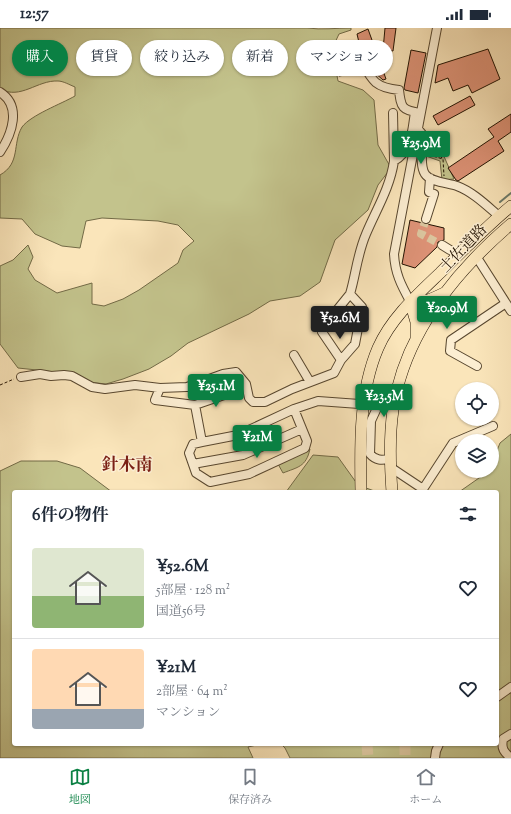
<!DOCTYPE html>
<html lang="ja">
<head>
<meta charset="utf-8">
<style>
  :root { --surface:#fff; --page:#f2f2f3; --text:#1f2937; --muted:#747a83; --line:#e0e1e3; --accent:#0b8043 }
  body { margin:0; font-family:"Sorts Mill Goudy","Noto Serif JP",serif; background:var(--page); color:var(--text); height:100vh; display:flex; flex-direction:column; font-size:15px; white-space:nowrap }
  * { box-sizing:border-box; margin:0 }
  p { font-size:13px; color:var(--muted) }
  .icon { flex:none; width:22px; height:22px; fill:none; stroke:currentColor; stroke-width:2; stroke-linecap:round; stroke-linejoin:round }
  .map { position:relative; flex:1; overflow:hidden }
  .drawer { position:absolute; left:12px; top:462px; width:487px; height:256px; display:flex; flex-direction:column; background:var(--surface); border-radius:4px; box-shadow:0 1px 3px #0004 }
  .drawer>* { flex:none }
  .guide { position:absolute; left:12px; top:12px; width:487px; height:36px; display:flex; gap:8px }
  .fabs { position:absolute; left:455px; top:354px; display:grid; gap:8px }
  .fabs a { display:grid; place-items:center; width:44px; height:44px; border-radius:50%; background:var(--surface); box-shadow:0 1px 3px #0004; font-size:20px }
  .price { position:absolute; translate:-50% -34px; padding:0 9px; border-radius:4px; background:var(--accent); color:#fff; font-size:13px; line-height:26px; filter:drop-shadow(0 1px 2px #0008) }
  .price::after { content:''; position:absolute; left:50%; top:24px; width:12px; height:9px; margin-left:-6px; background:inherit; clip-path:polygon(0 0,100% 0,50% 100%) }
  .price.selected { background:#222; color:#fff }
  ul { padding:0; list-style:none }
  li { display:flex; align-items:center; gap:12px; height:100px; padding:0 20px }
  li+li { border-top:1px solid var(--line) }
  li span { display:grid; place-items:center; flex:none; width:112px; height:80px; border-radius:4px; color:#555 }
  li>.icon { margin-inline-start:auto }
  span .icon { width:48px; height:48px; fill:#fffc; stroke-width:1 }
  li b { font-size:17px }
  h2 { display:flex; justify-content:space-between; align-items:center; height:48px; padding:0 20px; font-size:17px }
  .chip { padding:0 14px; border-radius:18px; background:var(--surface); box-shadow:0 1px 3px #0004; font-size:14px; line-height:36px }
  .chip.selected { background:var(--accent); color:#fff }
  .status { display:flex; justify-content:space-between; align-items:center; height:28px; padding:0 20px; background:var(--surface); direction:ltr }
  .status svg { height:11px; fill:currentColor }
  .dock { display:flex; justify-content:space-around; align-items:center; height:56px; border-top:1px solid var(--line); background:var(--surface); font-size:11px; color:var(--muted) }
  .dock a { display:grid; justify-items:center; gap:2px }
  .dock .selected { color:var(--accent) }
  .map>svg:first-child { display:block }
  .green { fill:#c3c38c; stroke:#726a46 }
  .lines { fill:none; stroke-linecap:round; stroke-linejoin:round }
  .stream { stroke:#6c7a6a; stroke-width:2 }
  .building { fill:#dd9276; stroke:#221201 }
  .minor-tunnel { stroke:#dac59e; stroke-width:8; stroke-dasharray:8 4; stroke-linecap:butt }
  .highway-tunnel { stroke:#dac59e; stroke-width:11; stroke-dasharray:11 5.5; stroke-linecap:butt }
  .minor-casing { stroke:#58472f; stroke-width:10 }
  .highway-casing { stroke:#221201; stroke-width:12 }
  .path { stroke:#221201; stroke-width:1; stroke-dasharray:3 2; stroke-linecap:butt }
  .minor { stroke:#fceed2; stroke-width:8 }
  .highway { stroke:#fae5ba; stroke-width:11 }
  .labels { text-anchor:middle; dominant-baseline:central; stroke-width:3; stroke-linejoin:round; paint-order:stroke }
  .street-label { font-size:15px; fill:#221201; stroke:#fceed2 }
  .quarter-label { font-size:17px; font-weight:bold; fill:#7a1f14; stroke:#fceed2 }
</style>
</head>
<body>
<div class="status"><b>12:57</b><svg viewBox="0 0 49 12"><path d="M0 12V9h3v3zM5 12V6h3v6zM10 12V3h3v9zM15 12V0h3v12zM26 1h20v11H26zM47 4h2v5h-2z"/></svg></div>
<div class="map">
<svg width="511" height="730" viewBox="0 0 511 730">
  <rect width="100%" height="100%" fill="#fae5ba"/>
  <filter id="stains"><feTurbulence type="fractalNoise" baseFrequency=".005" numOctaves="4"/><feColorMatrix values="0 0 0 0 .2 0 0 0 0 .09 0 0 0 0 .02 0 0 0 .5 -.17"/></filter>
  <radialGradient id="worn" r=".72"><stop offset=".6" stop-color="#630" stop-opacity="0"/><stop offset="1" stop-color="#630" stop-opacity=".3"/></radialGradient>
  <path class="green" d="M0,0H307C322,2 336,0 351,0V2L339,6L332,21L338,53L363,62L374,72L378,117L391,140L378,157L368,182L335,212L320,254L300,268L270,273L249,286L188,315L171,328L149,341L123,351L106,356L79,353L65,345L18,340L0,316V238L13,232L28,217L33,229L28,241L35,252L57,265L92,255V276L104,278L123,271L139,262L178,235L183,222L194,213L178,197L158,193L102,190L86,193L80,220L62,218L35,206L22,191L0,190V147C21,135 12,116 22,99C31,87 61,76 75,68V59C70,57 63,53 58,53C37,52 21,72 0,61Z
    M438,115L454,151L442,152L440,133L426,128V121Z
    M511,406V730H290L285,720L281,716H497V464H459L489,443H492V435L500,415Z
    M310,421C306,439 298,439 283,445L278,436Z
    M313,427L338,429L358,457L377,464H286Z
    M21,433H57L80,440L112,464H14V716H261L248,719L253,730H0V443Z"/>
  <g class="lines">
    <path class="stream" d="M500,174L511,165"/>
  </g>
  <path class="building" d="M385,0H396L393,23L383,22Z
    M368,1L386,51L383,52L374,44L361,23L357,6Z
    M345,16L351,46L339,48L333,18Z
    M488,21L500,51L472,65L468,57L453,63L448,50L435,55L438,37Z
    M411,22L426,25L418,65L405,62L404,60Z
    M470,68L475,77L438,97L433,88Z
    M511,86V104L498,113L504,123L458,153L456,152L448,140L494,109L488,101Z
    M410,192L444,200V212L438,214L437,219L415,240L402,236Z"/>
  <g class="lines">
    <path class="minor-tunnel" d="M426,191L421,206L442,217"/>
    <path class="highway-tunnel" d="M367,716L368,730
      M405,716V730"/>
    <g class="minor-casing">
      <path id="minor" d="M358,27C371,49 371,59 399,62C401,80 402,82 420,85
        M0,64C22,78 12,106 0,124
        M393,85L394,133
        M418,101L423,107C423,118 419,137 425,146C430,154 448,155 457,158C473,164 486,177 499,188
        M426,191L434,166L429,164L430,150
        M442,217L450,222
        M476,228L511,283
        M410,273C401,257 395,245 394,226L437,0
        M333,287L350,266
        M322,304L341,332
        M294,327L310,354
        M477,338L450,323L451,312L506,275
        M21,349L40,346L51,348L64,347L72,348L92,359L105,361L135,357L160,360
        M195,377L230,365
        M202,414L193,416L189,425L196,445L210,454L249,446L305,420L307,413L294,381
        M390,431C382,432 376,433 370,426L371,393L377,380L373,377L318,373L294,381L238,407L202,414L195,377L155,372L160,360L187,359L223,346L236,344L246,356L249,370L253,374H265L292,361L334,345L341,332L355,316L362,279L350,266C356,246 357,227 366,206C376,182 390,160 394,133C412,123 412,103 415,84
        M193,436L243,427L302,401
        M390,439L423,461L453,415L493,398
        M497,669L511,659
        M511,706L503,711C501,721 504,724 511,730
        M435,730L436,723L439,716"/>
    </g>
    <g class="highway-casing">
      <path id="highway" d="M410,273L416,294V310
        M410,273C424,275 432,271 444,265
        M361,464C360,417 359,364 378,320C391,290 417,267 440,245C463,222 486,199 511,178
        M392,464C390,437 389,409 393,382C404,307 455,244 511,196"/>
    </g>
    <path class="path" d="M437,124L442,130
      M429,127L443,131L444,148
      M0,357L14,351"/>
    <use href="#minor" class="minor"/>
    <use href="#highway" class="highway"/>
  </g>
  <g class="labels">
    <g class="street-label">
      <text transform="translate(464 221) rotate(-46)">土佐道路</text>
    </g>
    <g class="quarter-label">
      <text x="127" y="438">針木南</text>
    </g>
  </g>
  <rect width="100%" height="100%" filter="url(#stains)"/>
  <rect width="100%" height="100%" fill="url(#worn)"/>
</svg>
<div class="fabs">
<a><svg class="icon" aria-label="locate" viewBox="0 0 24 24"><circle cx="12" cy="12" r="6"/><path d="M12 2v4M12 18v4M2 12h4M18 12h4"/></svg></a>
<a><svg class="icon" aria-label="layers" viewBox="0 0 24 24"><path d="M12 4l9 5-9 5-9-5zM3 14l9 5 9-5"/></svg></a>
</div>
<b class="price" style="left:421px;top:137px">¥25.9M</b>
<b class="price" style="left:447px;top:302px">¥20.9M</b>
<b class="price selected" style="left:340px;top:312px">¥52.6M</b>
<b class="price" style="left:216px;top:380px">¥25.1M</b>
<b class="price" style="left:384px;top:390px">¥23.5M</b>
<b class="price" style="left:257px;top:431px">¥21M</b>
<div class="guide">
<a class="chip selected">購入</a>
<a class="chip">賃貸</a>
<a class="chip">絞り込み</a>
<a class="chip">新着</a>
<a class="chip">マンション</a>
</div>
<section class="drawer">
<h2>6件の物件<svg class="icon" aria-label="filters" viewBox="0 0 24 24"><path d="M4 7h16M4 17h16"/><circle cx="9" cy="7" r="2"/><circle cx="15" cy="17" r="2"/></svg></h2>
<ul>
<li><span style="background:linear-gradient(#dfe7d0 60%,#8fb573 0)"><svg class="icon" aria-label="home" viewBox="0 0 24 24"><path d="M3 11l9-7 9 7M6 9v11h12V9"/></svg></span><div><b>¥52.6M</b><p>5部屋 · 128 m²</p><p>国道56号</p></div><svg class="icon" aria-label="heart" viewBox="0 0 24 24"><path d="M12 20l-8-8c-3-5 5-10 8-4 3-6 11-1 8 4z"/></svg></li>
<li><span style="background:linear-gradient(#ffd9b3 75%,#9aa5b1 0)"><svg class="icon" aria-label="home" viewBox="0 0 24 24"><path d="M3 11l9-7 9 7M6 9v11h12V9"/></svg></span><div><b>¥21M</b><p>2部屋 · 64 m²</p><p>マンション</p></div><svg class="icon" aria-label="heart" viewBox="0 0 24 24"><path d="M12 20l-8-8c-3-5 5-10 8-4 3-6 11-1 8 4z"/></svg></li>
</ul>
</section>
</div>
<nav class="dock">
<a class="selected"><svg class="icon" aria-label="map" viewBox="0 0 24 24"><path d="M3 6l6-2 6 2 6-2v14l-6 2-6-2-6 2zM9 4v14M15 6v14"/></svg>地図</a>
<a><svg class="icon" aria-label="saved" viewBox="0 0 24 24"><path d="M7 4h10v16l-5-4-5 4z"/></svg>保存済み</a>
<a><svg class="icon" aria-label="home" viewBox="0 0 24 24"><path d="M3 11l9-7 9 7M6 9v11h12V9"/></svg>ホーム</a>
</nav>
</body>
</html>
